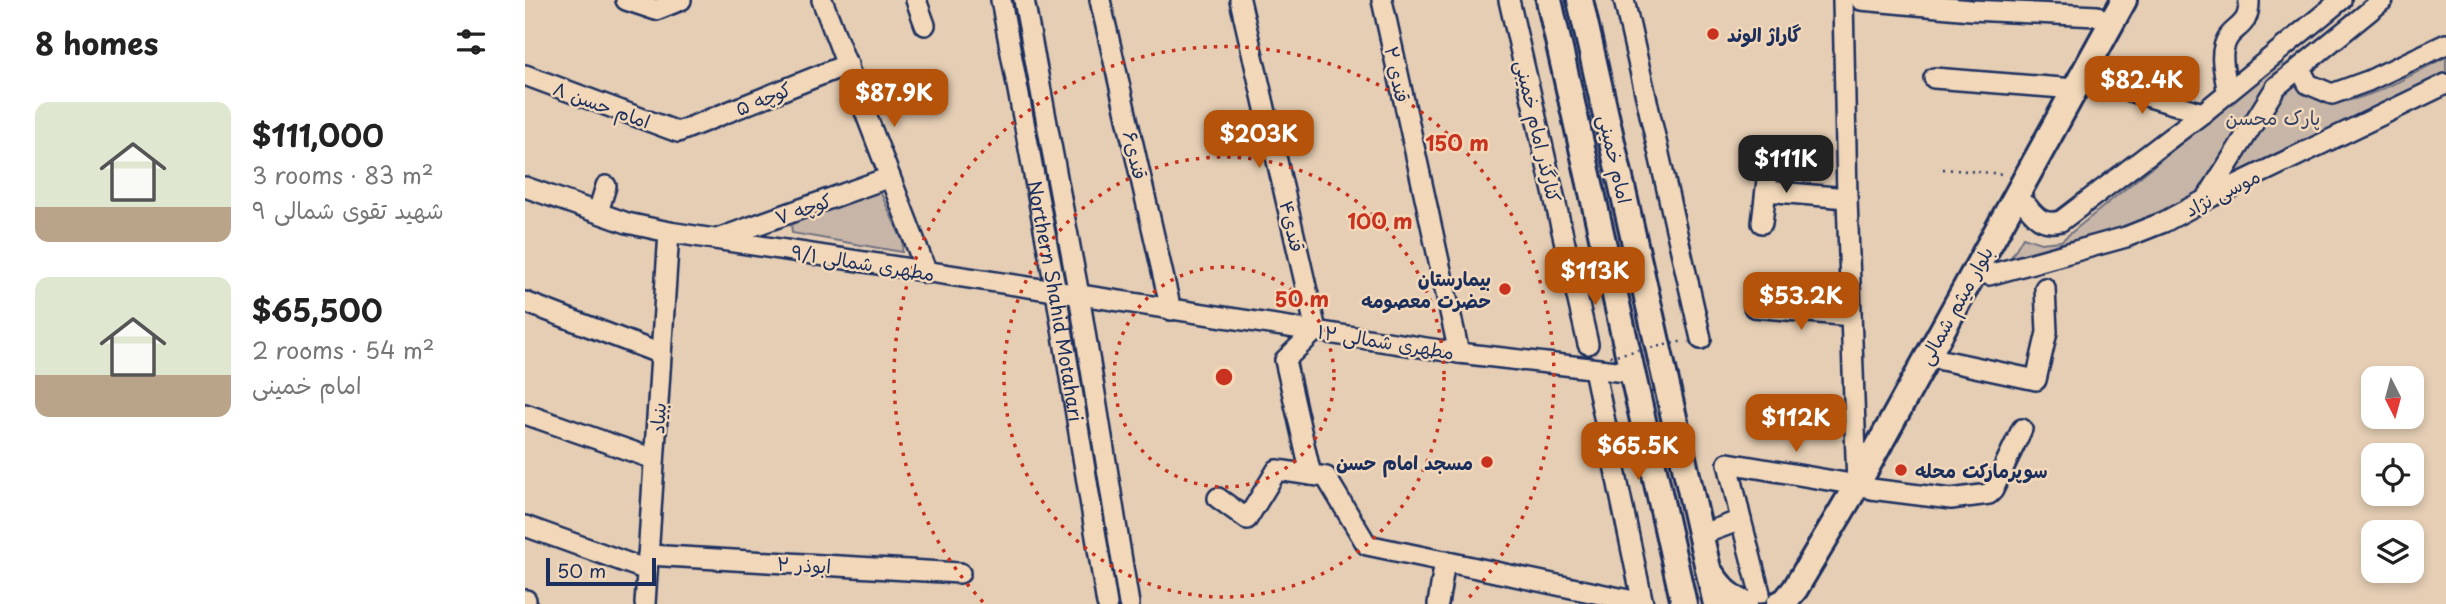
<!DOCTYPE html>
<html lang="en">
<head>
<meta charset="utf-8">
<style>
  :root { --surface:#fff; --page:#f6f6f6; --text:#222; --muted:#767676; --accent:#b45309 }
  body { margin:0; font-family:"Playpen Sans","Playpen Sans Arabic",sans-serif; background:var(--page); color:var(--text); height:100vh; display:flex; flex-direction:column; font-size:26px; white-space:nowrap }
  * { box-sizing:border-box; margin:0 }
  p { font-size:23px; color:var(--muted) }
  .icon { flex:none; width:38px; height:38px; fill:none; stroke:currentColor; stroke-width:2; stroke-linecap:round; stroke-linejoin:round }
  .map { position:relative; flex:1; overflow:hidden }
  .side { display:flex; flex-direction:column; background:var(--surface); width:525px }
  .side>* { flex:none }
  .needle { width:46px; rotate:174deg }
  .tools { position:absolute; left:1836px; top:366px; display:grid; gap:14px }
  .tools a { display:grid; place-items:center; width:63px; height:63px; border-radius:14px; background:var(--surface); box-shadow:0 4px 10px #0003; font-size:35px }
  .scale { position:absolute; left:21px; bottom:18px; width:110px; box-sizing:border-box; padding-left:7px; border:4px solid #1b2f5e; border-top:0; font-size:19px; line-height:24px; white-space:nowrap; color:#1b2f5e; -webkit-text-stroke:5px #f2d8b9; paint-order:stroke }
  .price { position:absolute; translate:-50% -60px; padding:0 16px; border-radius:14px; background:var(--accent); color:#fff; font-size:23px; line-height:46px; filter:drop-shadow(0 2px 4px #0008) }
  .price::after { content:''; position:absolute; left:50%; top:42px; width:21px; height:16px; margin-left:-10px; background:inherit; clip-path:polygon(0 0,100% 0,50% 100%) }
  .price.on { background:#222; color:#fff }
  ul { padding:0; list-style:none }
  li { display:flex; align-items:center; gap:21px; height:175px; padding:0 35px }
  li span { display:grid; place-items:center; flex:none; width:196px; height:140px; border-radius:14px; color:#555 }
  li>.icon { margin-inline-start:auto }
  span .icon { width:84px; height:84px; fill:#fffc; stroke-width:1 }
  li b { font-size:30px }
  h2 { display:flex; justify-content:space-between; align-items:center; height:84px; padding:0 35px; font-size:30px }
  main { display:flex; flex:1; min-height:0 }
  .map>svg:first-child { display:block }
  .green { fill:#c7b6a7; stroke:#717282; stroke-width:2 }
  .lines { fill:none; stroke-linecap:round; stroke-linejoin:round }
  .minor-casing { stroke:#1b2f5e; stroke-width:24 }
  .major-casing { stroke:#1b2f5e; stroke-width:30 }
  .path { stroke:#1b2f5e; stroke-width:2.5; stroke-dasharray:2 5; stroke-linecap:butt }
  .minor { stroke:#f2d8b9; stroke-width:19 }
  .major { stroke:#f2d8b9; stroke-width:24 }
  .path-bridge { stroke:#1b2f5e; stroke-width:2.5; stroke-dasharray:2 5; stroke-linecap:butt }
  .ring { fill:none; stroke:#c8321e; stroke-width:3.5; stroke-dasharray:3.5 7 }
  .poi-dot { fill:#c8321e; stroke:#f2d8b9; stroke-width:2.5 }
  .labels { text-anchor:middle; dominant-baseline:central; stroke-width:5; stroke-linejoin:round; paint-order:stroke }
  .poi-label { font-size:19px; font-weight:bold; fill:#1b2f5e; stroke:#f2d8b9; text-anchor:start }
  .street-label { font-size:19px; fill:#1b2f5e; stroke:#f2d8b9 }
  .park-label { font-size:19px; fill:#354369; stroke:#f2d8b9 }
  .centre { fill:#c8321e; stroke:#f2d8b9; stroke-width:3.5 }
  .ring-label { font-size:21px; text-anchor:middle; font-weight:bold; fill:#c8321e; stroke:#f2d8b9; stroke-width:5; stroke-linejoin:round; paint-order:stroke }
</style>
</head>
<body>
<main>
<section class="side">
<h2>8 homes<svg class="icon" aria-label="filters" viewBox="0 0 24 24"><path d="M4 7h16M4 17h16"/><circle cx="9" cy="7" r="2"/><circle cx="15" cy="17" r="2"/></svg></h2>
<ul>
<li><span style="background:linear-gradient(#dfe7d0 75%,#b9a48a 0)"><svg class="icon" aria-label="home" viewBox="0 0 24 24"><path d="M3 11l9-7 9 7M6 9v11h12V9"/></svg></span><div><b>$111,000</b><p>3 rooms · 83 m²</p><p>شهید تقوی شمالی ۹</p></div></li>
<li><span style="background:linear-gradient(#dfe7d0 70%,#b9a48a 0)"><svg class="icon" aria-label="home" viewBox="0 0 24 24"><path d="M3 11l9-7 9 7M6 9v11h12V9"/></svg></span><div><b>$65,500</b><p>2 rooms · 54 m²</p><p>امام خمینی</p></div></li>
</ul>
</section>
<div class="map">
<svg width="1921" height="604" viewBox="0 0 1921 604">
  <rect width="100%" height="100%" fill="#e5ceb4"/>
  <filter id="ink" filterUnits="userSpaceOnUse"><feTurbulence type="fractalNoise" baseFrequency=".0143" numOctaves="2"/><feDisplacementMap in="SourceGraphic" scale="14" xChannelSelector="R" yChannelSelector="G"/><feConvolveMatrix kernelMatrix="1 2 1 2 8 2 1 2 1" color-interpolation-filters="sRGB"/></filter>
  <g filter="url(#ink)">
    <path class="green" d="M1921,57V72L1611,230L1481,266L1498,237L1516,243L1536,241L1755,63C1765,72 1779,91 1790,98C1822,116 1890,72 1921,57Z
      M354,189L378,242L377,252L267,233L266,223Z"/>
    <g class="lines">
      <g class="minor-casing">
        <g id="minor">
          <path d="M101,0L131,10L156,0"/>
          <path d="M297,0L402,273"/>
          <path d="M391,0L400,25"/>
          <path id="s1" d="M476,0L531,292L582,604"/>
          <path d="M499,0L554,295L604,604"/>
          <path d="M575,0L646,310"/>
          <path d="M715,0L791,330L760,360L786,475"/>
          <path d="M857,0L934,353"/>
          <path d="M984,0L1063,344"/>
          <path d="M1099,0L1176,339"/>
          <path d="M1336,0L1446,10L1572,16"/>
          <path d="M1775,68L1783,84L1807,94L1843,81L1921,44"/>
          <path d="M0,75L153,132L323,64"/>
          <path d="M1409,78L1550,89"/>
          <path d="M1567,80L1678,113"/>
          <path d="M1702,91C1701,77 1695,60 1699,47C1705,24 1725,31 1724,0"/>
          <path d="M0,187L102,223L144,232L934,353L1109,373"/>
          <path d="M1241,191L1322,198"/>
          <path d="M1682,198L1751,87L1858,0"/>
          <path d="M1502,206C1512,219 1520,225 1536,221L1678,113L1816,0"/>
          <path d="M73,212L81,186"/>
          <path d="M1237,223L1244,163"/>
          <path d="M195,238L365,177"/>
          <path d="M1464,275L1601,237L1639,222L1682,199L1921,84"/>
          <path d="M0,302L136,354"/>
          <path d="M1229,307L1326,316"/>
          <path d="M1417,360L1511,380L1522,332L1520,288"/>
          <path d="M1069,369L1118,604"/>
          <path d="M0,414L129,459"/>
          <path d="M1346,489L1426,499L1464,494L1468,490L1497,429"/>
          <path d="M693,498L722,519L752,470L801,477L842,545L1118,603"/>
          <path d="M1216,520L1235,593"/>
          <path d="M0,526L122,570"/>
          <path d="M1175,535L1216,520L1203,463L1332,485L1322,198L1318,0"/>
          <path d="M123,555L435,573"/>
          <path d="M0,604L1,600"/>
          <path d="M120,604L144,232"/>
          <path d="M913,604L920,561"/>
        </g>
      </g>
      <g class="major-casing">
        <path id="major" d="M1024,0L1159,604
          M1055,0L1191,604
          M1185,572C1195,587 1204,597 1220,604
          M1254,604L1260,601L1270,589L1332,485L1599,0"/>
      </g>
      <path class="path" d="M1418,169L1480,174"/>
      <use href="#minor" class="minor"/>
      <use href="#major" class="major"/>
      <path class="path-bridge" d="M1085,356L1160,341"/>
    </g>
  </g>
  <g class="ring">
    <circle cx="699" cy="377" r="110"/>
    <circle cx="699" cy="377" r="220"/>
    <path d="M458 602A330 330 0 1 1 940 602"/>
  </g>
  <g class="poi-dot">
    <circle cx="1188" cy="34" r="7"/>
    <circle cx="980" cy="289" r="7"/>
    <circle cx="962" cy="462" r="7"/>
    <circle cx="1376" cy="470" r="7"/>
  </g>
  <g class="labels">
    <g class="poi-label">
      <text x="1202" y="34">گاراژ الوند</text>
      <text x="966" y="278" text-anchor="end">بیمارستان<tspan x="966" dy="22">حضرت معصومه</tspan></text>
      <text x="948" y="462" text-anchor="end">مسجد امام حسن</text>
      <text x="1390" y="470">سوپرمارکت محله</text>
    </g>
    <g class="street-label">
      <text transform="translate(873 74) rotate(78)">قندی ۲</text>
      <text transform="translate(238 98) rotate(-22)">کوچه ۵</text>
      <text transform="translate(77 104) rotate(20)">امام حسن ۸</text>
      <text transform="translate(1014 131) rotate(77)">کنارگذر امام خمینی</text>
      <text transform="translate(611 155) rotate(77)">قندی۶</text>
      <text transform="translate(1091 159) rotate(77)">امام خمینی</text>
      <text transform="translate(1697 192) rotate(-27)">موسی نژاد</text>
      <text transform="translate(278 208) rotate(-19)">کوچه ۷</text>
      <text transform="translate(768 226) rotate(77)">قندی۴</text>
      <text transform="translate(338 262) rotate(9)">مطهری شمالی ۹/۱</text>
      <text stroke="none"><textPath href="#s1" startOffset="306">Northern Shahid Motahari</textPath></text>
      <text transform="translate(1430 305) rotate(-61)">بلوار میثم شمالی</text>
      <text transform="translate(861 341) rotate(9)">مطهری شمالی ۱۲</text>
      <text transform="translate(132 418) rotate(-86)">بنیاد</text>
      <text transform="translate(279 564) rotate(3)">ابوذر ۲</text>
    </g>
    <g class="park-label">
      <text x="1748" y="117">پارک محسن</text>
    </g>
  </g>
  <circle cx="699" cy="377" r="10" class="centre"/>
  <g class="ring-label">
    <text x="932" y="151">150 m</text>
    <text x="855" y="229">100 m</text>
    <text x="777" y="307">50 m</text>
  </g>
</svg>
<div class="tools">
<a><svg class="needle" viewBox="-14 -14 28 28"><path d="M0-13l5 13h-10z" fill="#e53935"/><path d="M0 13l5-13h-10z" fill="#767676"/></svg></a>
<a><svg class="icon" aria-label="locate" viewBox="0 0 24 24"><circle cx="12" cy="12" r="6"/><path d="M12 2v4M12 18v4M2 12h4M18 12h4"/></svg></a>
<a><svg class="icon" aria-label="layers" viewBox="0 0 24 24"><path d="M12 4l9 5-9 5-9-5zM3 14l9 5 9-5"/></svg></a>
</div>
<div class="scale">50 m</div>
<b class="price" style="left:1617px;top:116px">$82.4K</b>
<b class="price" style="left:369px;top:129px">$87.9K</b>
<b class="price" style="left:734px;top:170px">$203K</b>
<b class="price on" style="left:1261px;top:195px">$111K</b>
<b class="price" style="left:1070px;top:307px">$113K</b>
<b class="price" style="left:1276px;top:332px">$53.2K</b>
<b class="price" style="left:1271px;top:454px">$112K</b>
<b class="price" style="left:1113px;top:482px">$65.5K</b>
</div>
</main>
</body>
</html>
